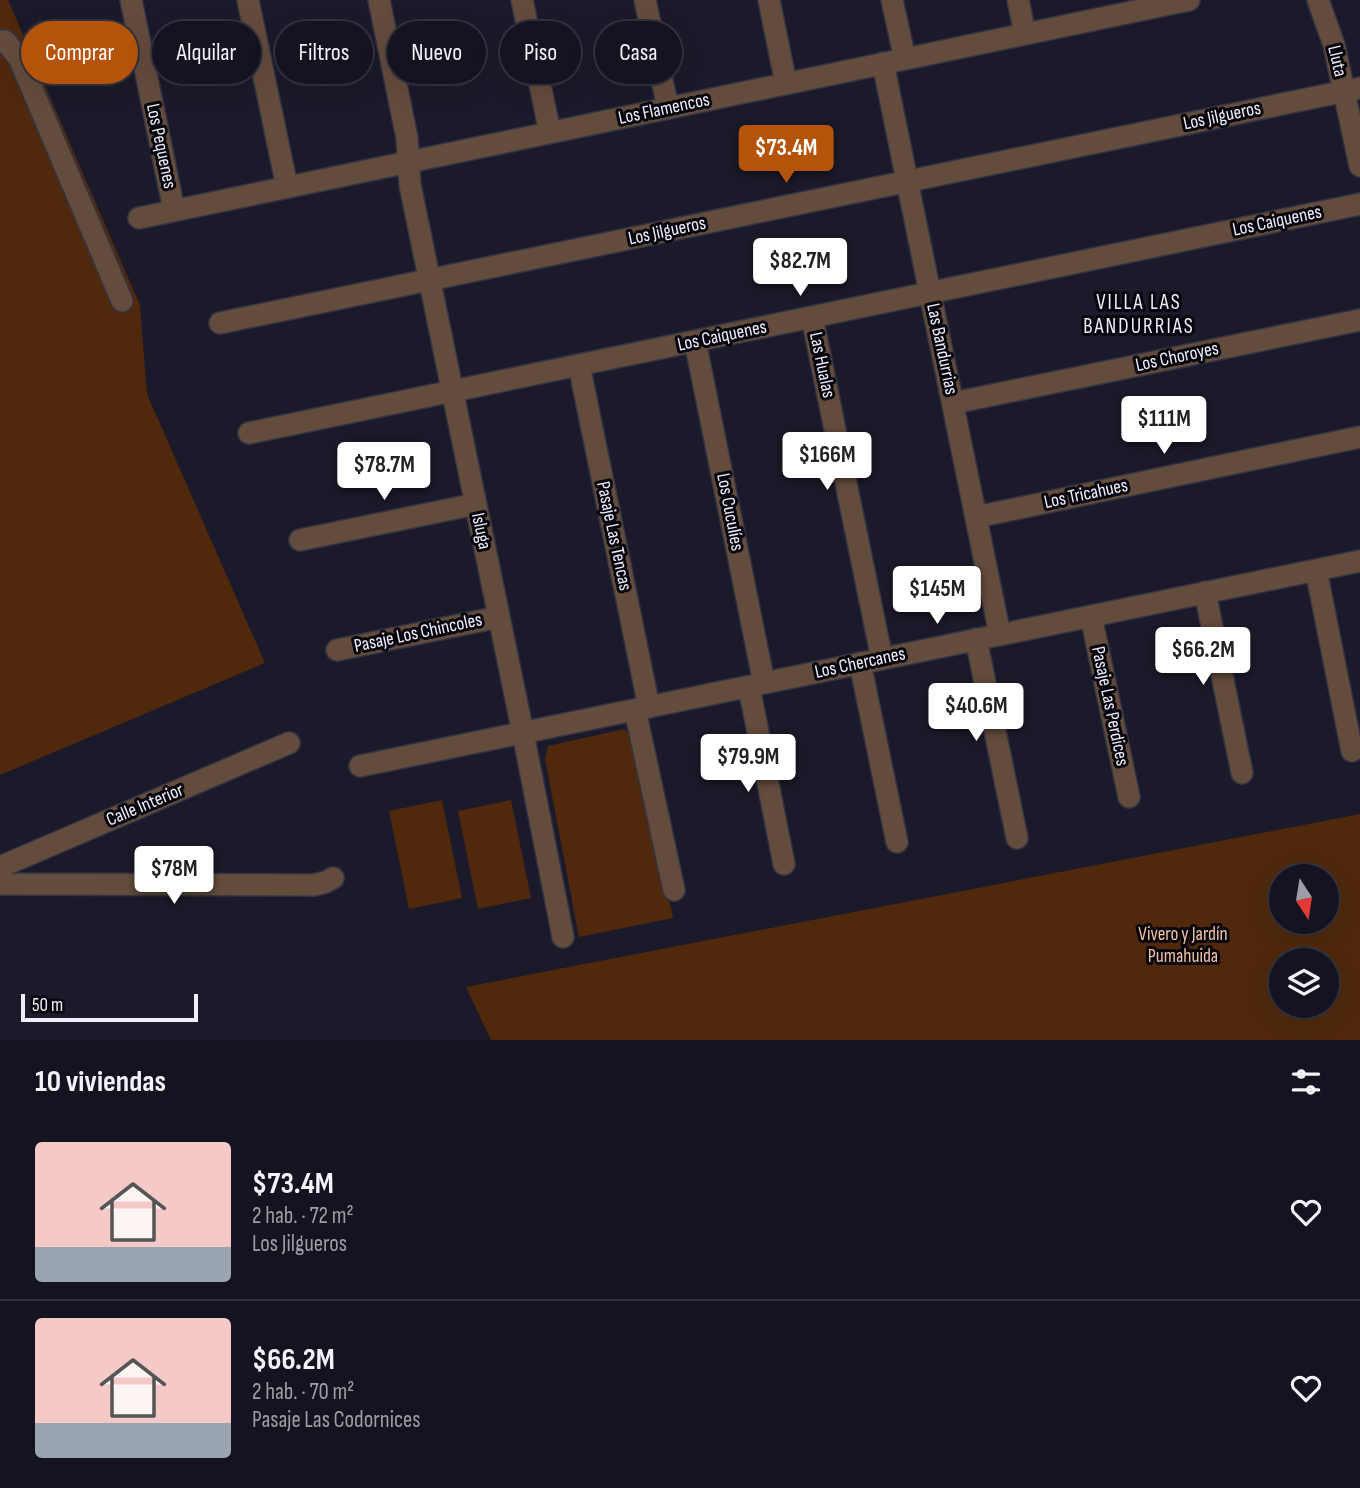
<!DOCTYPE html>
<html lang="es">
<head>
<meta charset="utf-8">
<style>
  :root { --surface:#141420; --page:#21212d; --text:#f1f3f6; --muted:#9d9ea5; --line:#33333e; --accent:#b45309 }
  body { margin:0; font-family:"Sofia Sans Condensed",sans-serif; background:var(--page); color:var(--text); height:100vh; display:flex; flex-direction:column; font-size:26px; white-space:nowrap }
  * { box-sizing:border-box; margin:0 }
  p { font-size:23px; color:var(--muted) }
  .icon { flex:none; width:38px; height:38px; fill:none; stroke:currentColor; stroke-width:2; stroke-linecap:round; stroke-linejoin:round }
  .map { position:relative; height:1040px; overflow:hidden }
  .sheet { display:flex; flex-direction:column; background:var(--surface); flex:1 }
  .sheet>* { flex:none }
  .top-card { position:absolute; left:21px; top:21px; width:700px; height:63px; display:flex; gap:14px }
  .needle { width:46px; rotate:168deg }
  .buttons { position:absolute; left:1269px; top:864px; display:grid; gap:14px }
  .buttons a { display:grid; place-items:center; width:70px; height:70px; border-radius:50%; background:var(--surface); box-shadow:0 7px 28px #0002,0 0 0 2px var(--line); font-size:35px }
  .scale { position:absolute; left:21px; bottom:18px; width:177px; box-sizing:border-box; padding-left:7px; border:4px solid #eeeffb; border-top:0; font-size:19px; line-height:24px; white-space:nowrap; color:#eeeffb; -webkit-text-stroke:5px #06060c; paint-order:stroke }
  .price { position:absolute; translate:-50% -60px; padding:0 16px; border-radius:7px; background:#fff; color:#222; font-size:23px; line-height:46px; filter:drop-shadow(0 2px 4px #0008) }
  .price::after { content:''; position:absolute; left:50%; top:42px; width:21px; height:16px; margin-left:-10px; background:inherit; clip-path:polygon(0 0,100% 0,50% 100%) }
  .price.current { background:var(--accent); color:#fff }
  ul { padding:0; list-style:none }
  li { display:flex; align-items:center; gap:21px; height:175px; padding:0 35px }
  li+li { border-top:2px solid var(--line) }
  li span { display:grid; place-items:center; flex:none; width:196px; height:140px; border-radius:7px; color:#555 }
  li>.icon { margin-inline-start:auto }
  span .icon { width:84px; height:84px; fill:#fffc; stroke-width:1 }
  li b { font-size:30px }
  h2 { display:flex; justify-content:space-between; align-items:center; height:84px; padding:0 35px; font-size:30px }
  .chip { padding:0 24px; border-radius:32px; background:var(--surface); box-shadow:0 7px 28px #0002,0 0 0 2px var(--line); font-size:24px; line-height:63px }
  .chip.current { background:var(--accent); color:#fff }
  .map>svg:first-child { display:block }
  .green { fill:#50290d; fill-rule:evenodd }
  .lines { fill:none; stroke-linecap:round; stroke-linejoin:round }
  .minor-casing { stroke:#333443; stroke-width:24 }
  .minor { stroke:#644c3d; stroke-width:21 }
  .labels { text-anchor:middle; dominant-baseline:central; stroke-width:6; stroke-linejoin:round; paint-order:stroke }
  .street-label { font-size:19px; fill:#eeeffb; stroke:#06060c }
  .park-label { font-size:19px; fill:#f5c3a4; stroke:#06060c }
  .neighbourhood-label { font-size:21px; letter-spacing:2px; fill:#eeeffb; stroke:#06060c }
</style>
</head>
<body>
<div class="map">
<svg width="1360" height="1040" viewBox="0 0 1360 1040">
  <rect width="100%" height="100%" fill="#1a1a2a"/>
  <path class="green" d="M0,0H8L140,305L147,394L265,663L0,775Z
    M624,729L636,742L673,918L579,937L545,759L548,746Z
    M442,800L462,898L409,909L389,811Z
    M511,800L531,898L478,909L458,811Z
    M1360,814V1040H491L466,987ZM1281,877H1326V922H1281ZM1281,961H1326V1006H1281Z"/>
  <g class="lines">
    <g class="minor-casing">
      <path id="minor" d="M131,0L174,210
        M248,0L287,187
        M379,0L407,138L410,185L523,733L563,937
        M522,0L550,132
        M645,0L668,108
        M769,0L786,84
        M892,0L905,59
        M1018,0L1025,34
        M1318,0L1334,45L1360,166
        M0,41H5L19,58L122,301
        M883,63L1000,635
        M139,218L1189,0
        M812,317L882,659
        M220,323L1360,88
        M695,341L764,683
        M579,365L649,707
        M953,403L1360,320
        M249,433L1360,204
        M976,517L1360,437
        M300,540L476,504
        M1316,570L1352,751
        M1205,592L1242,773
        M1091,616L1129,797
        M976,639L1017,838
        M337,650L499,617
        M860,663L897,842
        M749,687L784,864
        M635,710L674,890
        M360,766L1360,561
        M0,867L289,743
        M0,884L314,885L326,882L333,878"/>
    </g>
    <use href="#minor" class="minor"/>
  </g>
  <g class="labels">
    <g class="street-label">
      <text transform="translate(1337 61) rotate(77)">Lluta</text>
      <text transform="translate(664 109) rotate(-12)">Los Flamencos</text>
      <text transform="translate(1222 116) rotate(-12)">Los Jilgueros</text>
      <text transform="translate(161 146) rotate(78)">Los Pequenes</text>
      <text transform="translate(1277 221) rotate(-12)">Los Caiquenes</text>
      <text transform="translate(667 231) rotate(-12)">Los Jilgueros</text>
      <text transform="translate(722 336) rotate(-12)">Los Caiquenes</text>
      <text transform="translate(942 349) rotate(78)">Las Bandurrias</text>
      <text transform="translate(1177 357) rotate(-12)">Los Choroyes</text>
      <text transform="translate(822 365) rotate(78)">Las Hualas</text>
      <text transform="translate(1086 494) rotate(-12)">Los Tricahues</text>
      <text transform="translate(730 512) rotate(79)">Los Cuculíes</text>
      <text transform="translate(481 531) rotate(78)">Isluga</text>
      <text transform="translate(614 536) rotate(78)">Pasaje Las Tencas</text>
      <text transform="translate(418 633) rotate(-12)">Pasaje Los Chincoles</text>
      <text transform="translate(860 663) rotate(-12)">Los Chercanes</text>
      <text transform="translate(1110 706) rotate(78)">Pasaje Las Perdices</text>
      <text transform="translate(145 805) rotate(-23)">Calle Interior</text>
    </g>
    <g class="park-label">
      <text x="1183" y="934">Vivero y Jardín<tspan x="1183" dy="22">Pumahuida</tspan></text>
    </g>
    <g class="neighbourhood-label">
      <text x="1139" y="302">VILLA LAS<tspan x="1139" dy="24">BANDURRIAS</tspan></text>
    </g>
  </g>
</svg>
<div class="buttons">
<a><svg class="needle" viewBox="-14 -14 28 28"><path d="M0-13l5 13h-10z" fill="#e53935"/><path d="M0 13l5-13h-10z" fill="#9d9ea5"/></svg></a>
<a><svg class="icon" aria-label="layers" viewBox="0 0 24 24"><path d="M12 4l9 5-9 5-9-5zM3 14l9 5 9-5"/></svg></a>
</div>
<div class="scale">50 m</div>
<b class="price current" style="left:786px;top:185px">$73.4M</b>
<b class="price" style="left:800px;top:298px">$82.7M</b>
<b class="price" style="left:1164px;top:456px">$111M</b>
<b class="price" style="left:827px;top:492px">$166M</b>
<b class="price" style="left:384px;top:502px">$78.7M</b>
<b class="price" style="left:937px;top:626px">$145M</b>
<b class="price" style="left:1203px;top:687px">$66.2M</b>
<b class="price" style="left:976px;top:743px">$40.6M</b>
<b class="price" style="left:748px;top:794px">$79.9M</b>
<b class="price" style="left:174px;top:906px">$78M</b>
<div class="top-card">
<a class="chip current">Comprar</a>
<a class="chip">Alquilar</a>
<a class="chip">Filtros</a>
<a class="chip">Nuevo</a>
<a class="chip">Piso</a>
<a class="chip">Casa</a>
</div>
</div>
<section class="sheet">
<h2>10 viviendas<svg class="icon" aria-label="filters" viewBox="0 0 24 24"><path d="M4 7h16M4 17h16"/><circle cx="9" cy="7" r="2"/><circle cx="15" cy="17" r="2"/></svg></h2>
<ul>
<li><span style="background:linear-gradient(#f6c9c9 75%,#9aa5b1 0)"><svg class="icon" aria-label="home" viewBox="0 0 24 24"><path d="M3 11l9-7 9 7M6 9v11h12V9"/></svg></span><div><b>$73.4M</b><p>2 hab. · 72 m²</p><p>Los Jilgueros</p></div><svg class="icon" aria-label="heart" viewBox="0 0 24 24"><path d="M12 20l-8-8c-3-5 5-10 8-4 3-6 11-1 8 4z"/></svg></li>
<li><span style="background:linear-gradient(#f6c9c9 75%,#9aa5b1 0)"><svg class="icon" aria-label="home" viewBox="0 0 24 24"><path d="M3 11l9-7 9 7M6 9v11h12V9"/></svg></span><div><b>$66.2M</b><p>2 hab. · 70 m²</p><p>Pasaje Las Codornices</p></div><svg class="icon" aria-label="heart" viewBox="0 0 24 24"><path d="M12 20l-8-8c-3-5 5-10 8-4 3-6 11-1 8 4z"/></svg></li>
</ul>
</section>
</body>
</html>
